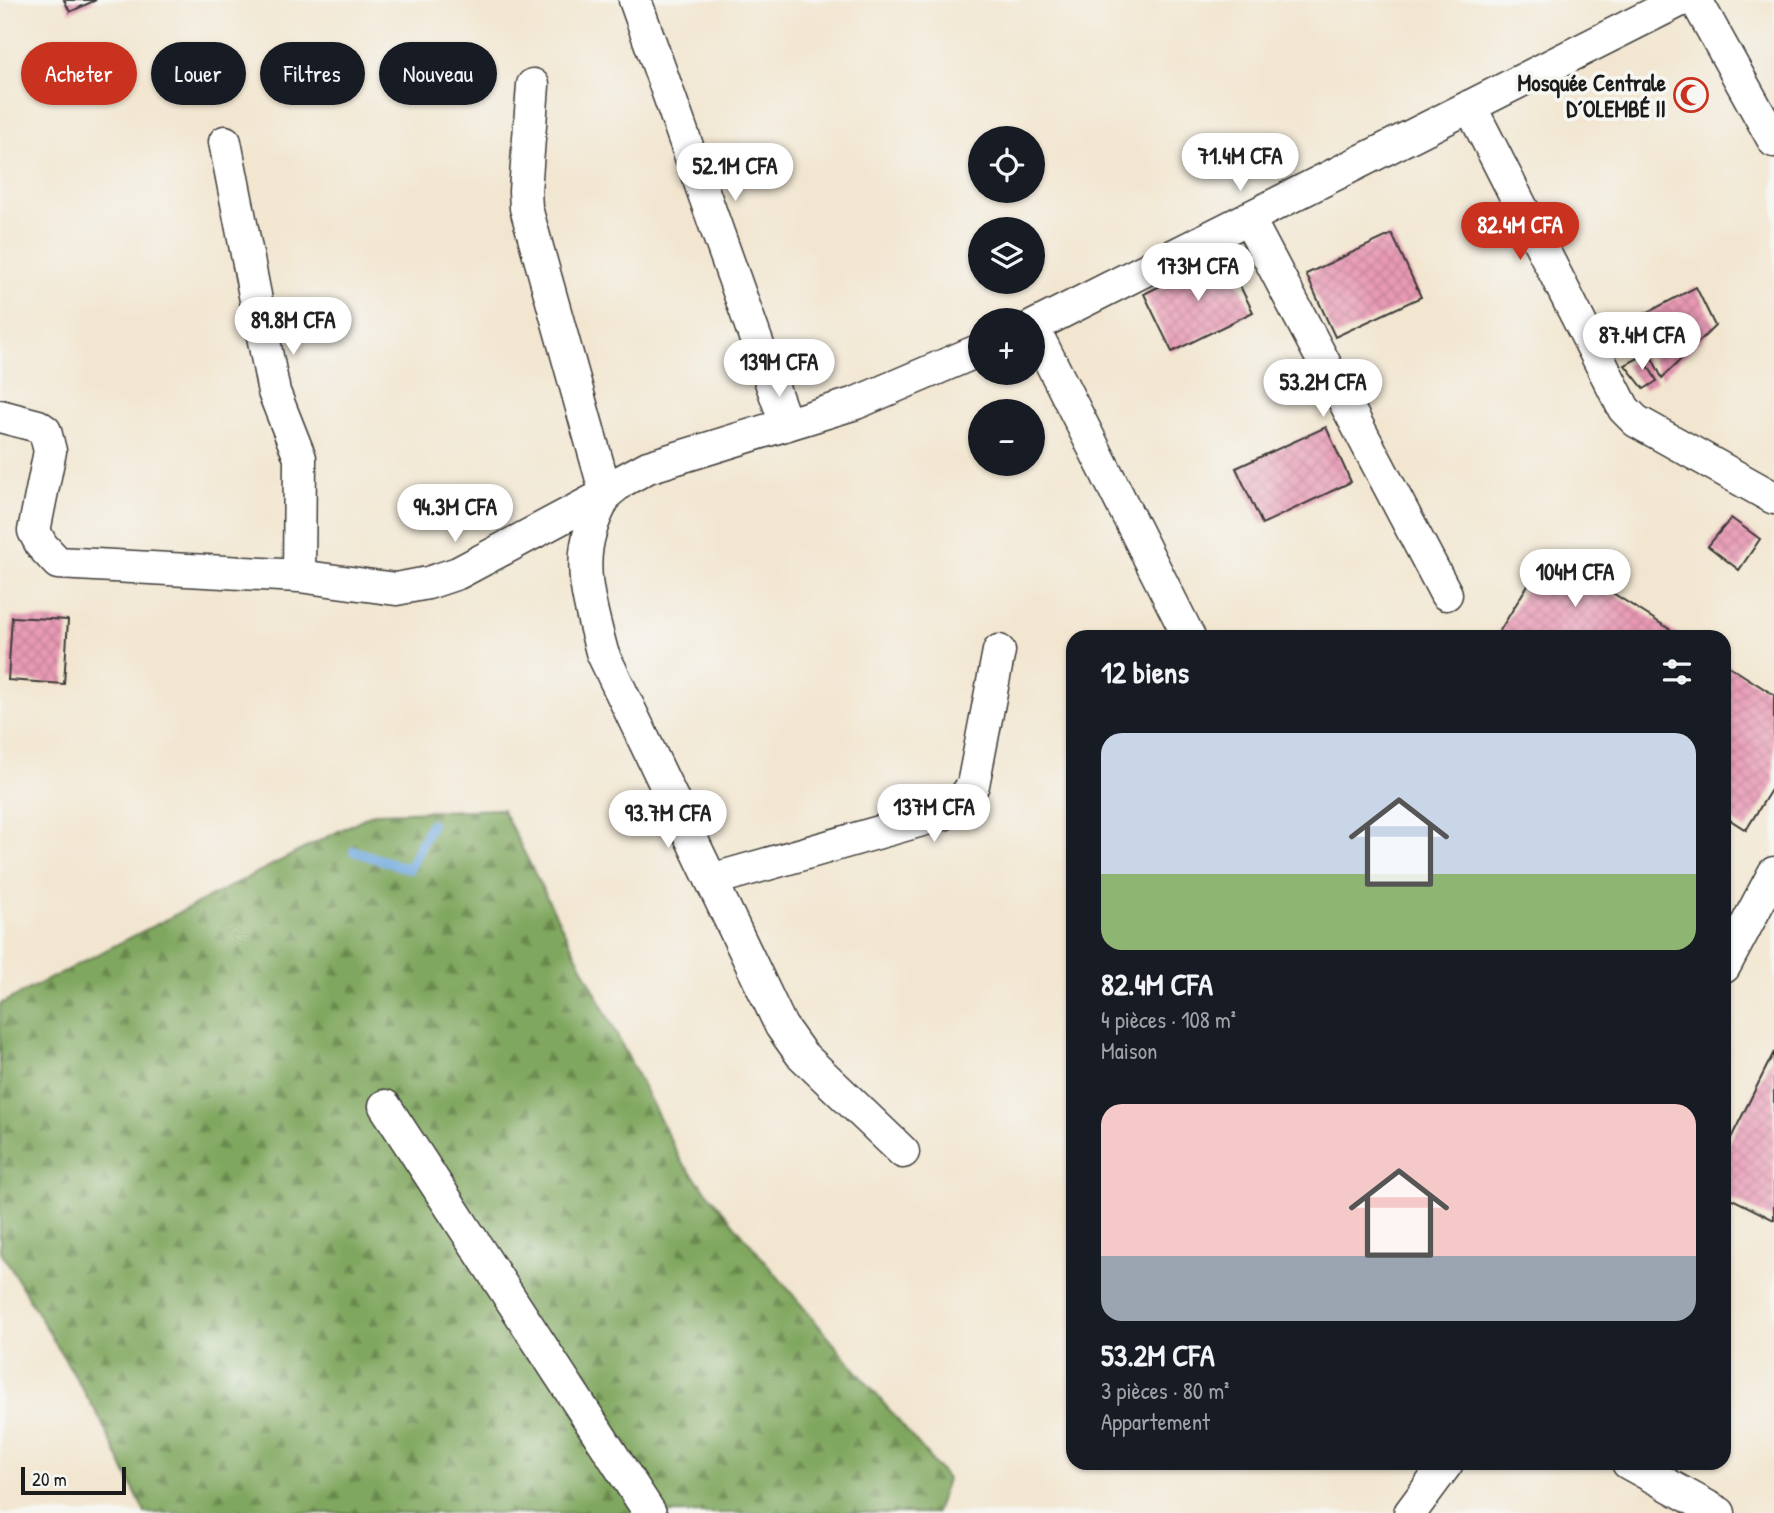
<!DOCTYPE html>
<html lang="fr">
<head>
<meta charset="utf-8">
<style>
  :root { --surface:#171b24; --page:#20242c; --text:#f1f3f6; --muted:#9ea1a6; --accent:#c8321e }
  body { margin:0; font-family:"Patrick Hand",sans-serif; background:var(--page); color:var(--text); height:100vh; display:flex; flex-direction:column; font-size:26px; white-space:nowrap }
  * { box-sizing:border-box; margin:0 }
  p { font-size:23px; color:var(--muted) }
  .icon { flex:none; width:38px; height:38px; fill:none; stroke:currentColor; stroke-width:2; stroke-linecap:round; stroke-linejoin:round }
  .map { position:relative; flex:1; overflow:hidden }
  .panel { position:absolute; left:1066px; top:630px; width:665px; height:840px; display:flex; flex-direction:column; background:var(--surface); border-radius:21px; box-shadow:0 2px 5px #0004 }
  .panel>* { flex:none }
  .banner { position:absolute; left:21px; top:42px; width:665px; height:63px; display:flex; gap:14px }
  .tools { position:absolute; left:968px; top:126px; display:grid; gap:14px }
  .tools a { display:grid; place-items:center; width:77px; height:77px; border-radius:50%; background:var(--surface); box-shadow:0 2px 5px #0004; font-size:35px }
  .scale { position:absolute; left:21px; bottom:18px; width:105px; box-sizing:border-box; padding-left:7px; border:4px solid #1c1c1c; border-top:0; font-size:19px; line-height:24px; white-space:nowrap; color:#1c1c1c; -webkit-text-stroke:5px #f6f6f2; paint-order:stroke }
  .price { position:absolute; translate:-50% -60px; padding:0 16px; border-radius:24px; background:#fff; color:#222; font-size:23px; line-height:46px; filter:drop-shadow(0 2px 4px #0008) }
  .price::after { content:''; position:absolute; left:50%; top:42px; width:21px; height:16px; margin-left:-10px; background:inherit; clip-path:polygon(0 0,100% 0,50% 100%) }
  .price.active { background:var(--accent); color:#fff }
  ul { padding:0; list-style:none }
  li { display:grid; align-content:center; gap:14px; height:371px; padding:0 35px }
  li span { display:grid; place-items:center; height:217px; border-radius:21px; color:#555 }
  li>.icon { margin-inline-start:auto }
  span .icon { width:126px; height:126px; fill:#fffc; stroke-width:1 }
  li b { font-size:30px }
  h2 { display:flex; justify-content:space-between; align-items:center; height:84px; padding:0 35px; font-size:30px }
  .chip { padding:0 24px; border-radius:32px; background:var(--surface); box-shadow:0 2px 5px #0004; font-size:24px; line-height:63px }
  .chip.active { background:var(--accent); color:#fff }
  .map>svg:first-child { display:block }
  .forest { fill:url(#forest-firs); stroke:#4e623d; stroke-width:2 }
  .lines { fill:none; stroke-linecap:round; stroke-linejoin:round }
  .stream { stroke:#6ea8de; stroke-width:10 }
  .building { fill:url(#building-cross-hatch) }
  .minor-casing { stroke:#3c3a37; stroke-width:35 }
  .minor { stroke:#fff; stroke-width:32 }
  .labels { text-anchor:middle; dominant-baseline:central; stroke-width:7; stroke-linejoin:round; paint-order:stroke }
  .poi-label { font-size:23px; font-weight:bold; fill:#1c1c1c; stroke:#f6f6f2; text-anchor:end }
</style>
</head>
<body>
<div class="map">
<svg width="1774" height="1513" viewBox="0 0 1774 1513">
  <defs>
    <pattern id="forest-firs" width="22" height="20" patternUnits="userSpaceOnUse" patternTransform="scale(1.75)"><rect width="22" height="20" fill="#80a75e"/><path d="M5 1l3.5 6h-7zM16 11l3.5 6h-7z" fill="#68874d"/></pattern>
    <pattern id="building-cross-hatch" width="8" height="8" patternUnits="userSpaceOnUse" patternTransform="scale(1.75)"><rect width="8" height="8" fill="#e899b4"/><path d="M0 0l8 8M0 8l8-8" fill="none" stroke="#c6839a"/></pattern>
  </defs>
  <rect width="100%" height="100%" fill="#f6f6f2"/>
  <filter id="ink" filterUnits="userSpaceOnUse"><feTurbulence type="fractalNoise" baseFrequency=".0143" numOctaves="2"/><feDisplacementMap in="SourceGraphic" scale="14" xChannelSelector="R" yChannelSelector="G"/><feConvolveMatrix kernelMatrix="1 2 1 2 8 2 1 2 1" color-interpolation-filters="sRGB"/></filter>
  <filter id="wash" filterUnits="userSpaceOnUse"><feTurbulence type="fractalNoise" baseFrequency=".00686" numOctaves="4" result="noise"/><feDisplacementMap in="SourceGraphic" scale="28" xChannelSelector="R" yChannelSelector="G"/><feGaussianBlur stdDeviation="1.57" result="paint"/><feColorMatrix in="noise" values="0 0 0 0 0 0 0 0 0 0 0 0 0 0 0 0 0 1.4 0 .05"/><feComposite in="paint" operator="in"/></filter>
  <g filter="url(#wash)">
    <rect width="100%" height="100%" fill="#f2e6d0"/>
    <path class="forest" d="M502,809L681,1161L947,1479L936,1513H145L99,1417L0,1250V1004L374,813Z"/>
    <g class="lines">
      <path class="stream" d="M354,851L409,869L431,824"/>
    </g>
    <g id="blocks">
      <path class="building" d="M64,0H96L70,12Z
        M1392,234L1421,297L1335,337L1306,274Z
        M1224,254L1253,312L1172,352L1144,294Z
        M1696,287L1715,326L1662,378L1633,320Z
        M1642,356L1657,381L1644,389L1625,365Z
        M1326,427L1351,482L1262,524L1236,468Z
        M1731,518L1760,539L1739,570L1708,546Z
        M1548,552L1682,637H1496Z
        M12,617L68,620L64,684L8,680Z
        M1724,663L1774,695V785L1746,830L1724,816Z
        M1774,1052V1220L1724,1195V1152Z"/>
    </g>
  </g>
  <g filter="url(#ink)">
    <use href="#blocks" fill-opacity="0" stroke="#3c3a37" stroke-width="2"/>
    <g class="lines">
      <g class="minor-casing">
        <path id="minor" d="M635,0L786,424
          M1696,0L1774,141
          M533,85L525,191L526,208L606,494C601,505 594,517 591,529C577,570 592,612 602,652L781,1026L801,1054L903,1152
          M1470,106L1624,409L1636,421L1774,498
          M225,142L274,392L300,458L299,576
          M1248,218L1446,594
          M1032,327L1681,0
          M1033,327L1189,637
          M0,416L38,426L45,431L50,451L34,531L42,546L58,563L299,576L396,589L428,583L458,573L606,494L622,481L648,467L856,403L980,350
          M711,880L943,814L962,801L973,785L999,651
          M1724,967L1774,873
          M385,1106L650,1513
          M1628,1463L1719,1513
          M1410,1513L1447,1463"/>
      </g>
      <use href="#minor" class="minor"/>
    </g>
  </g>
  <defs>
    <g id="mosque-ring" transform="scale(1.75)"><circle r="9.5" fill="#f6f6f2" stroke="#c8321e" stroke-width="1.5"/><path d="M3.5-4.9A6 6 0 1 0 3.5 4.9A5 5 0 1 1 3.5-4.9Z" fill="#c8321e"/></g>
  </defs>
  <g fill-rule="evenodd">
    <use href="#mosque-ring" x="1691" y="95"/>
  </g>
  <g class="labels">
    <g class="poi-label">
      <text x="1666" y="82">Mosquée Centrale<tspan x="1666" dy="26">D´OLEMBÉ II</tspan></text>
    </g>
  </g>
</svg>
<div class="tools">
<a><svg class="icon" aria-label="locate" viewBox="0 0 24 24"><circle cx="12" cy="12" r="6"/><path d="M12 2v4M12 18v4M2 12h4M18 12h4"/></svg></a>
<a><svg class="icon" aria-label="layers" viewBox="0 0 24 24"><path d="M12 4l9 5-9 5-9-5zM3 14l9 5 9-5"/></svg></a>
<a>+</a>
<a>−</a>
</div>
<div class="scale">20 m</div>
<b class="price" style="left:1240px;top:193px">71.4M CFA</b>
<b class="price" style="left:735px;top:203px">52.1M CFA</b>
<b class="price active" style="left:1520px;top:262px">82.4M CFA</b>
<b class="price" style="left:1198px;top:303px">173M CFA</b>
<b class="price" style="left:293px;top:357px">89.8M CFA</b>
<b class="price" style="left:1642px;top:372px">87.4M CFA</b>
<b class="price" style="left:779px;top:399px">139M CFA</b>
<b class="price" style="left:1323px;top:419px">53.2M CFA</b>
<b class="price" style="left:455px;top:544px">94.3M CFA</b>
<b class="price" style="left:1575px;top:609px">104M CFA</b>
<b class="price" style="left:934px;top:844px">137M CFA</b>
<b class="price" style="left:668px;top:850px">93.7M CFA</b>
<div class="banner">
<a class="chip active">Acheter</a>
<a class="chip">Louer</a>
<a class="chip">Filtres</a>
<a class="chip">Nouveau</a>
</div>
<section class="panel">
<h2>12 biens<svg class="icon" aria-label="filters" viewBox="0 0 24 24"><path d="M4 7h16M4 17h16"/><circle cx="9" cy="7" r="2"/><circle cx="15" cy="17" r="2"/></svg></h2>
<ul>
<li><span style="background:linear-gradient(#c9d6e8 65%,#8fb573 0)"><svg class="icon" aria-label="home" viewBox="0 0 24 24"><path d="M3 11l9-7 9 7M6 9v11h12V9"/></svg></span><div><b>82.4M CFA</b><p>4 pièces · 108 m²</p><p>Maison</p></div></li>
<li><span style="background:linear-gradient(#f6c9c9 70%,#9aa5b1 0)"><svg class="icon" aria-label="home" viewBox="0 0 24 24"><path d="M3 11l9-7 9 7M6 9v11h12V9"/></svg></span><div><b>53.2M CFA</b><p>3 pièces · 80 m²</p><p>Appartement</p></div></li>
</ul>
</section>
</div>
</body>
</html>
